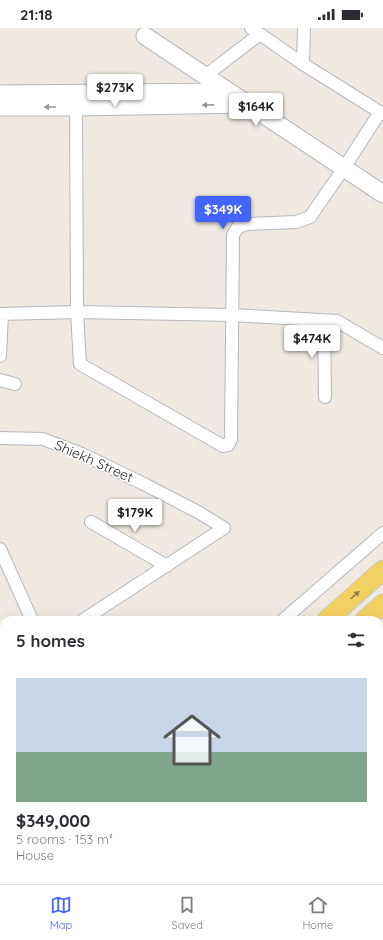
<!DOCTYPE html>
<html lang="en">
<head>
<meta charset="utf-8">
<style>
  :root { --surface:#fff; --page:#f2f2f3; --text:#2b2b33; --muted:#7c7c81; --line:#e1e1e2; --accent:#4264fb }
  body { margin:0; font-family:Quicksand,sans-serif; background:var(--page); color:var(--text); height:100vh; display:flex; flex-direction:column; font-size:15px; white-space:nowrap }
  * { box-sizing:border-box; margin:0 }
  p { font-size:13px; color:var(--muted) }
  .icon { flex:none; width:22px; height:22px; fill:none; stroke:currentColor; stroke-width:2; stroke-linecap:round; stroke-linejoin:round }
  .map { position:relative; flex:1; overflow:hidden }
  .drawer { position:absolute; left:0px; top:588px; width:383px; height:268px; display:flex; flex-direction:column; background:var(--surface); border-radius:12px 12px 0 0; box-shadow:0 4px 16px #0002 }
  .drawer>* { flex:none }
  .price { position:absolute; translate:-50% -34px; padding:0 9px; border-radius:4px; background:#fff; color:#222; font-size:13px; line-height:26px; filter:drop-shadow(0 1px 2px #0008) }
  .price::after { content:''; position:absolute; left:50%; top:24px; width:12px; height:9px; margin-left:-6px; background:inherit; clip-path:polygon(0 0,100% 0,50% 100%) }
  .price.current { background:var(--accent); color:#fff }
  ul { padding:0; list-style:none }
  li { display:grid; align-content:center; gap:8px; height:212px; padding:0 16px }
  li+li { border-top:1px solid var(--line) }
  li span { display:grid; place-items:center; height:124px; border-radius:0px; color:#555 }
  li>.icon { margin-inline-start:auto }
  span .icon { width:72px; height:72px; fill:#fffc; stroke-width:1 }
  li b { font-size:17px }
  h2 { display:flex; justify-content:space-between; align-items:center; height:48px; padding:0 16px; font-size:17px }
  .status { display:flex; justify-content:space-between; align-items:center; height:28px; padding:0 20px; background:var(--surface); direction:ltr }
  .status svg { height:11px; fill:currentColor }
  .tab-bar { display:flex; justify-content:space-around; align-items:center; height:56px; border-top:1px solid var(--line); background:var(--surface); font-size:11px; color:var(--muted) }
  .tab-bar a { display:grid; justify-items:center; gap:2px }
  .tab-bar .current { color:var(--accent) }
  .map>svg:first-child { display:block }
  .lines { fill:none; stroke-linecap:round; stroke-linejoin:round }
  .street-casing { stroke:#b4b7c1; stroke-width:14 }
  .secondary-casing { stroke:#b4b7c1; stroke-width:19 }
  .primary-casing { stroke:#c9c9c9; stroke-width:21 }
  .street { stroke:#fff; stroke-width:12 }
  .secondary { stroke:#fff; stroke-width:17 }
  .primary { stroke:#f2d163; stroke-width:19 }
  .oneway { fill:#969696 }
  .oneway2 { fill:#908048 }
  .labels { text-anchor:middle; dominant-baseline:central; stroke-width:3.5; stroke-linejoin:round; paint-order:stroke }
  .street-label { font-size:14px; fill:#2e2e2e; stroke:#fff }
</style>
</head>
<body>
<div class="status"><b>21:18</b><svg viewBox="0 0 49 12"><path d="M0 12V9h3v3zM5 12V6h3v6zM10 12V3h3v9zM15 12V0h3v12zM26 1h20v11H26zM47 4h2v5h-2z"/></svg></div>
<div class="map">
<svg width="383" height="856" viewBox="0 0 383 856">
  <rect width="100%" height="100%" fill="#efe9e1"/>
  <g class="lines">
    <g class="street-casing">
      <path id="street" d="M251,0L303,36L383,86
        M303,36L304,0
        M205,48L260,6
        M76,79L77,284L80,336L223,418L228,417L231,411L233,207L238,199L247,196L296,194L310,189L344,140L380,84
        M0,286L77,284L232,287L337,293L383,320
        M324,292L325,369
        M0,328L2,286
        M0,352L15,356
        M0,410L43,411L82,426L144,456L198,484L224,500L83,592
        M91,494L167,538
        M0,521L32,592
        M283,592L383,505
        M379,617L383,613
        M0,640L4,638
        M0,769L4,767
        M379,786L383,783
        M100,852L102,856
        M368,852L369,856
        M0,855L7,852
        M271,856L278,852"/>
    </g>
    <g class="secondary-casing">
      <path id="secondary" d="M145,8L383,166
        M0,66L229,64
        M0,79H76L247,76"/>
    </g>
    <g class="primary-casing">
      <path id="primary" d="M327,592L383,542
        M365,592L383,576
        M0,796L4,795
        M0,828L4,826"/>
    </g>
    <use href="#street" class="street"/>
    <use href="#secondary" class="secondary"/>
    <use href="#primary" class="primary"/>
  </g>
  <defs><path id="oneway-solid" d="M-6-.8H1V-3.2L6.5 0L1 3.2V.8H-6Z"/></defs>
  <g class="oneway">
    <use href="#oneway-solid" transform="translate(208 77) rotate(179)"/>
    <use href="#oneway-solid" transform="translate(50 79) rotate(-180)"/>
  </g>
  <use class="oneway2" href="#oneway-solid" transform="translate(355 567) rotate(-42)"/>
  <g class="labels">
    <g class="street-label">
      <text transform="translate(94 433) rotate(24)">Shiekh Street</text>
    </g>
  </g>
</svg>
<b class="price" style="left:115px;top:80px">$273K</b>
<b class="price" style="left:256px;top:99px">$164K</b>
<b class="price current" style="left:223px;top:202px">$349K</b>
<b class="price" style="left:312px;top:331px">$474K</b>
<b class="price" style="left:135px;top:505px">$179K</b>
<section class="drawer">
<h2>5 homes<svg class="icon" aria-label="filters" viewBox="0 0 24 24"><path d="M4 7h16M4 17h16"/><circle cx="9" cy="7" r="2"/><circle cx="15" cy="17" r="2"/></svg></h2>
<ul>
<li><span style="background:linear-gradient(#c9d6e8 60%,#7fa58c 0)"><svg class="icon" aria-label="home" viewBox="0 0 24 24"><path d="M3 11l9-7 9 7M6 9v11h12V9"/></svg></span><div><b>$349,000</b><p>5 rooms · 153 m²</p><p>House</p></div></li>
</ul>
</section>
</div>
<nav class="tab-bar">
<a class="current"><svg class="icon" aria-label="map" viewBox="0 0 24 24"><path d="M3 6l6-2 6 2 6-2v14l-6 2-6-2-6 2zM9 4v14M15 6v14"/></svg>Map</a>
<a><svg class="icon" aria-label="saved" viewBox="0 0 24 24"><path d="M7 4h10v16l-5-4-5 4z"/></svg>Saved</a>
<a><svg class="icon" aria-label="home" viewBox="0 0 24 24"><path d="M3 11l9-7 9 7M6 9v11h12V9"/></svg>Home</a>
</nav>
</body>
</html>
